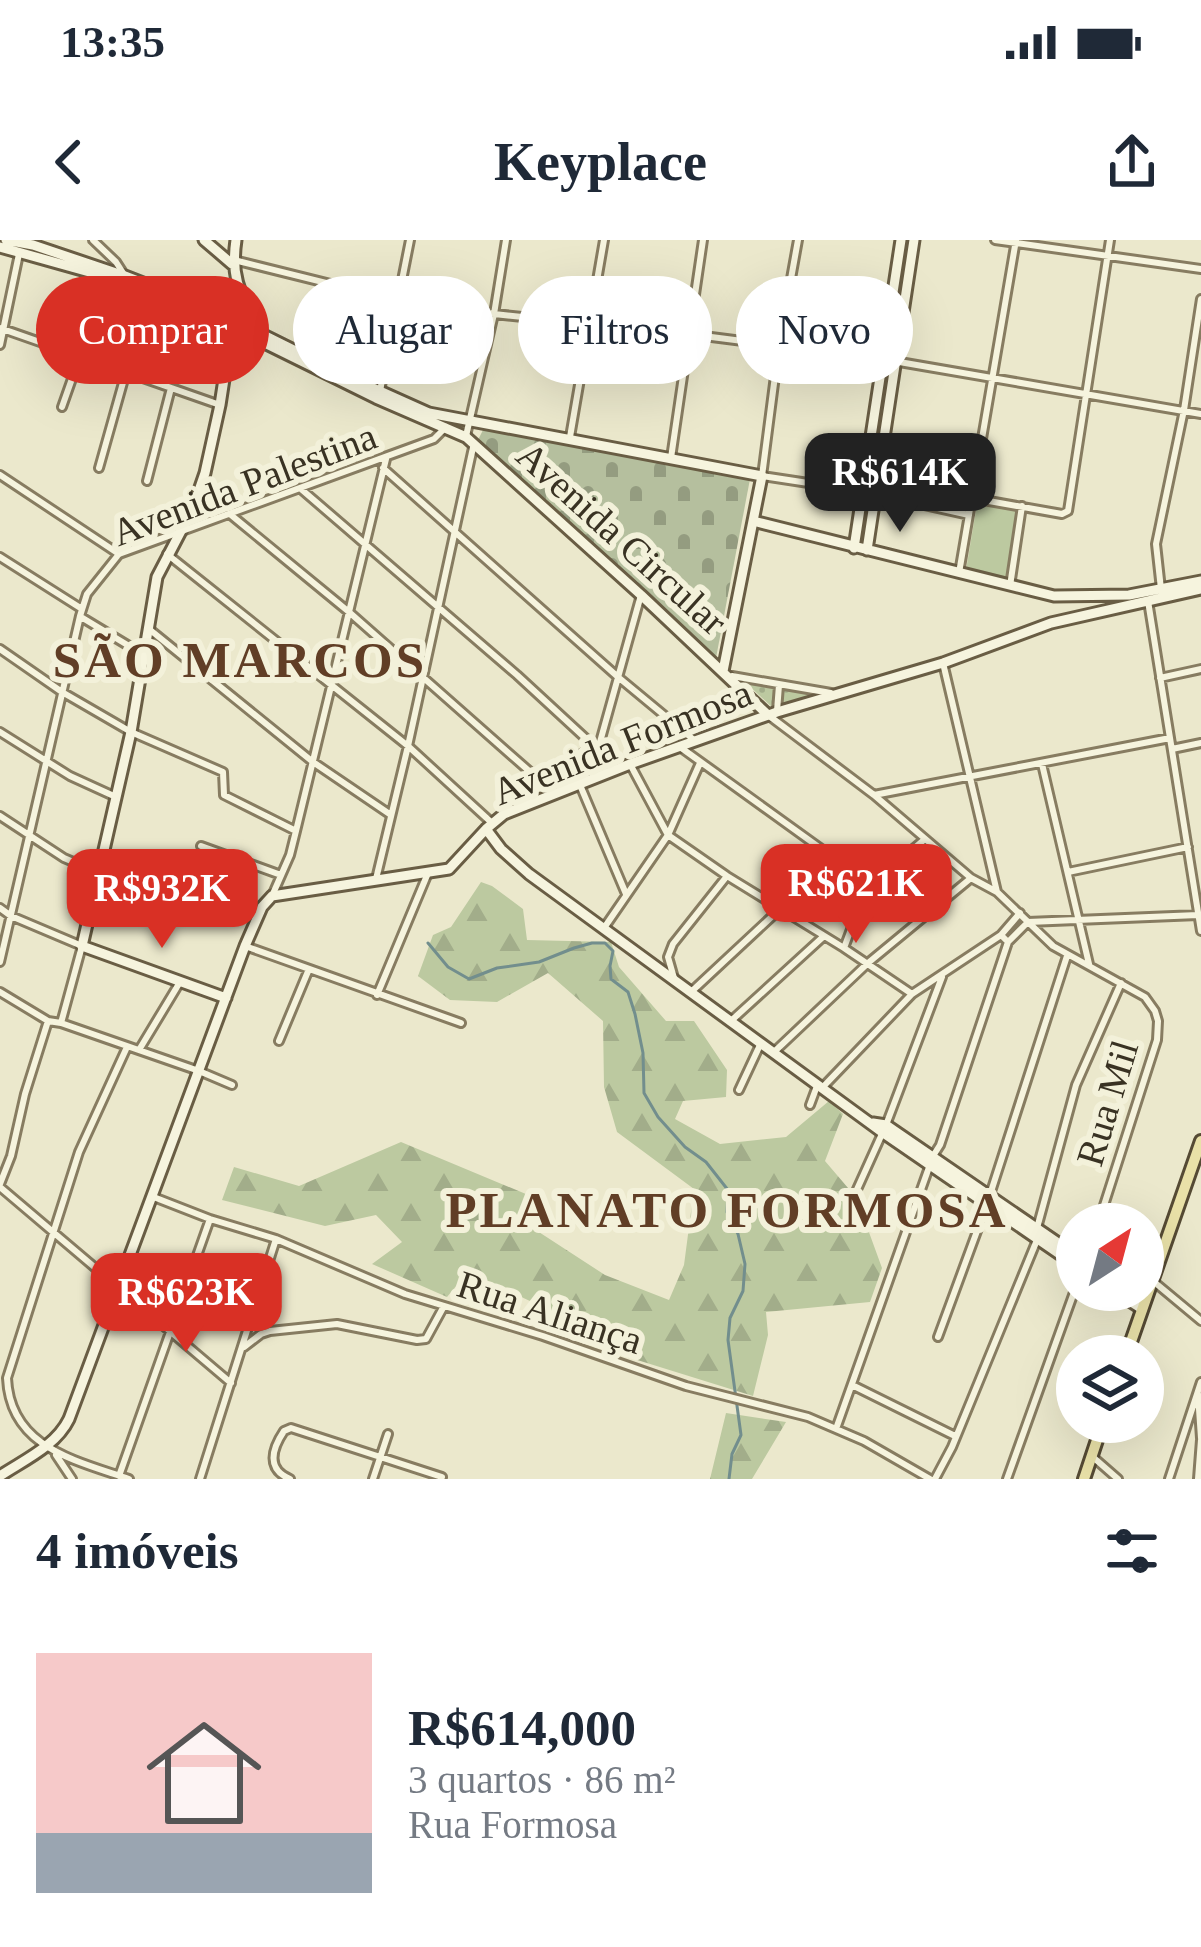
<!DOCTYPE html>
<html lang="pt">
<head>
<meta charset="utf-8">
<style>
  :root { --surface:#fff; --page:#f6f6f7; --text:#1f2937; --muted:#747a83; --accent:#d93025 }
  body { margin:0; font-family:Georgia,serif; background:var(--page); color:var(--text); height:100vh; display:flex; flex-direction:column; font-size:45px; white-space:nowrap }
  * { box-sizing:border-box; margin:0 }
  p { font-size:39px; color:var(--muted) }
  .icon { flex:none; width:66px; height:66px; fill:none; stroke:currentColor; stroke-width:2; stroke-linecap:round; stroke-linejoin:round }
  .map { position:relative; height:1239px; overflow:hidden }
  .sheet { display:flex; flex-direction:column; background:var(--surface); flex:1 }
  .sheet>* { flex:none }
  .banner { position:absolute; left:36px; top:36px; width:1131px; height:108px; display:flex; gap:24px }
  .needle { width:78px; rotate:36deg }
  .controls { position:absolute; left:1056px; top:963px; display:grid; gap:24px }
  .controls a { display:grid; place-items:center; width:108px; height:108px; border-radius:50%; background:var(--surface); box-shadow:0 12px 48px #0002; font-size:60px }
  .price { position:absolute; translate:-50% -102px; padding:0 27px; border-radius:24px; background:var(--accent); color:#fff; font-size:39px; line-height:78px; filter:drop-shadow(0 3px 6px #0008) }
  .price::after { content:''; position:absolute; left:50%; top:72px; width:36px; height:27px; margin-left:-18px; background:inherit; clip-path:polygon(0 0,100% 0,50% 100%) }
  .price.active { background:#222; color:#fff }
  ul { padding:0; list-style:none }
  li { display:flex; align-items:center; gap:36px; height:300px; padding:0 36px }
  li span { display:grid; place-items:center; flex:none; width:336px; height:240px; border-radius:0px; color:#555 }
  li>.icon { margin-inline-start:auto }
  span .icon { width:144px; height:144px; fill:#fffc; stroke-width:1 }
  li b { font-size:51px }
  h2 { display:flex; justify-content:space-between; align-items:center; height:144px; padding:0 36px; font-size:51px }
  .pill { padding:0 42px; border-radius:54px; background:var(--surface); box-shadow:0 12px 48px #0002; font-size:42px; line-height:108px }
  .pill.active { background:var(--accent); color:#fff }
  .status { display:flex; justify-content:space-between; align-items:center; height:84px; padding:0 60px; background:var(--surface); direction:ltr }
  .status svg { height:33px; fill:currentColor }
  header { display:flex; justify-content:space-between; align-items:center; height:156px; padding:0 36px; background:var(--surface); font-size:54px; font-weight:700 }
  .map>svg:first-child { display:block }
  .green { fill:url(#green-dots) }
  .forest { fill:url(#forest-firs) }
  .cemetery { fill:url(#cemetery-stones) }
  .pitch { fill:#bcc9a0 }
  .lines { fill:none; stroke-linecap:round; stroke-linejoin:round }
  .stream { stroke:#728e8d; stroke-width:3 }
  .street-casing { stroke:#877c61; stroke-width:12 }
  .secondary-casing { stroke:#695d44; stroke-width:15 }
  .primary-casing { stroke:#554a34; stroke-width:16 }
  .street { stroke:#f6f4de; stroke-width:6 }
  .secondary { stroke:#f6f4de; stroke-width:9 }
  .primary { stroke:#e9e1a8; stroke-width:10 }
  .labels { text-anchor:middle; dominant-baseline:central; stroke-width:12; stroke-linejoin:round; paint-order:stroke }
  .street-label { font-size:39px; fill:#393223; stroke:#f3f1da }
  .district-label { font-size:51px; font-weight:bold; letter-spacing:3px; fill:#613e26; stroke:#f3f1da }
</style>
</head>
<body>
<div class="status"><b>13:35</b><svg viewBox="0 0 49 12"><path d="M0 12V9h3v3zM5 12V6h3v6zM10 12V3h3v9zM15 12V0h3v12zM26 1h20v11H26zM47 4h2v5h-2z"/></svg></div>
<header><svg class="icon" aria-label="back" viewBox="0 0 24 24"><path d="M15 5l-7 7 7 7"/></svg>Keyplace<svg class="icon" aria-label="share" viewBox="0 0 24 24"><path d="M12 15V3M7 8l5-5 5 5M5 13v7h14v-7"/></svg></header>
<div class="map">
<svg width="1201" height="1239" viewBox="0 0 1201 1239">
  <defs>
    <pattern id="green-dots" width="8" height="8" patternUnits="userSpaceOnUse" patternTransform="scale(3)"><rect width="8" height="8" fill="#bcc9a0"/><path d="M2 2h.1M6 6h.1" fill="none" stroke="#a2ad8a" stroke-width="1.8" stroke-linecap="round"/></pattern>
    <pattern id="forest-firs" width="22" height="20" patternUnits="userSpaceOnUse" patternTransform="scale(3)"><rect width="22" height="20" fill="#bcc9a0"/><path d="M5 1l3.5 6h-7zM16 11l3.5 6h-7z" fill="#a2ad8a"/></pattern>
    <pattern id="cemetery-stones" width="16" height="16" patternUnits="userSpaceOnUse" patternTransform="scale(3)"><rect width="16" height="16" fill="#b5bf9e"/><path d="M2 7V4a2 2 0 0 1 4 0v3zM10 15v-3a2 2 0 0 1 4 0v3z" fill="#949c80"/></pattern>
  </defs>
  <rect width="100%" height="100%" fill="#ebe8cc"/>
  <path class="green" d="M745,442L813,455L773,468Z"/>
  <path class="forest" d="M481,642L492,646L523,669L527,700L611,702L619,727L666,781H694L727,830L726,857L683,861L675,879L720,904L786,897L829,861L843,874L825,921L866,969V984L882,1028L870,1062L766,1072L768,1095L753,1156L618,1114L615,1101L515,1054L457,1045L447,1057L372,1024L402,1002L376,975L325,986L222,960L234,927L299,946L401,902L533,957L525,983L605,1035L669,1060L684,1025L694,949L617,892L604,847L603,781L548,733L497,762L450,760L418,736L433,695L451,687Z
    M726,1173L786,1182L752,1239H710Z"/>
  <path class="cemetery" d="M484,188L750,239L716,418L478,200Z"/>
  <path class="pitch" d="M977,264L1018,271L1006,338L966,330Z"/>
  <g class="lines">
    <path class="stream" d="M428,703L448,727L469,739L497,728L539,722L574,708L592,703H605L613,711L610,726L611,739L628,752L635,774L643,813L644,853L658,877L685,907L706,922L728,950L727,972L738,994L745,1024L743,1051L730,1078L728,1100L741,1195L732,1214L729,1239"/>
    <g class="street-casing">
      <path id="street" d="M93,0L116,22L125,36
        M798,0L779,105L762,236L861,251
        M995,0L1201,29
        M234,20L399,61L494,74L688,94L882,119L1201,174
        M0,88L220,165
        M0,105L19,14
        M380,151L410,0
        M62,167L80,116
        M466,196L494,74L506,0
        M570,197L604,0
        M671,218L703,0
        M99,228L126,132
        M383,228L618,437L694,500
        M0,235L119,314
        M147,241L171,148
        M301,249L517,435L595,507L615,530
        M875,254L969,275
        M972,258L1062,274L1068,271L1110,0
        M231,275L349,372L554,553
        M167,314L408,506L492,583
        M0,317L82,369
        M959,333L1016,0
        M1010,346L1022,266
        M1161,349L1156,304L1184,170L1201,59
        M1148,361L1201,691
        M81,377L144,415
        M149,389L313,522L391,575
        M0,409L62,452L131,492L223,532L224,555L296,591
        M943,423L997,652
        M732,436L831,453
        M1160,438L1201,429
        M777,471L779,445
        M768,475L874,555L971,638L997,652L1053,706L1145,757L1155,771L1158,781L1157,800L1098,984
        M0,492L70,536L116,557
        M680,507L870,644
        M1172,509L1201,503
        M630,524L668,595L727,636L844,708L912,754
        M1042,524L1089,724
        M538,536L595,507L600,502L641,355
        M580,545L626,654
        M874,555L1170,498
        M0,576L64,618L97,632
        M201,606L281,635
        M1068,632L1188,607
        M376,639L408,506L474,203
        M272,656L290,615L296,591L386,219
        M0,668L11,676L82,706L61,783
        M1028,682L1198,675
        M604,688L668,595L700,523
        M1008,702L1028,682
        M245,706L461,783
        M844,708L866,649L925,599
        M0,722L80,376L87,354L119,314L434,199L446,187
        M674,738L668,717L673,704L727,636
        M0,752L48,781L61,783L199,831L232,845
        M691,752L780,669
        M377,755L428,633
        M732,780L824,696
        M279,801L309,729
        M127,807L79,912L7,1138C10,1207 74,1220 129,1239
        M139,810L180,742
        M774,812L868,723L971,638
        M822,848L912,754L1001,695L1020,673
        M739,850L760,805
        M810,865L817,846
        M0,944L11,916L25,854L48,781
        M0,947L231,1143
        M151,956L210,979L276,999L405,1054L543,1096L686,1146L808,1177L864,1201L930,1239
        M854,956L886,885L942,737
        M1037,988L1076,845L1121,743
        M1153,1041L1201,1081
        M938,1097L987,964L1067,716
        M244,1107L261,1094L270,1091L337,1084L417,1100L426,1099L444,1066
        M852,1145L955,1196
        M1198,1154L1201,1198
        M837,1186L933,916L940,905L1008,702L1001,695
        M56,1215L72,1239
        M1094,1218L1118,1239
        M119,1236L210,979
        M200,1239L276,999
        M290,1239C266,1229 272,1209 284,1191L291,1188L442,1237
        M373,1239L388,1194
        M935,1239L952,1207L1037,1000
        M1007,1239L1077,1044
        M1169,1239L1201,1142
        M1198,1239L1201,1200"/>
    </g>
    <g class="secondary-casing">
      <path id="secondary" d="M6,0L33,5L125,36L215,71L342,134L429,173L762,236L723,431
        M204,0L232,24
        M236,0C230,39 242,56 259,90
        M0,7L100,35L165,60L232,87L376,158L466,197L641,355L768,475
        M233,78L237,46
        M753,281L1054,356L1129,355L1201,341
        M854,308L901,0
        M867,310L914,0
        M486,589L501,609L529,634L882,892L1077,1026
        M226,758L82,706L131,492L157,337L193,268L205,233L220,165L232,87
        M873,883L886,885L1077,1016
        M1113,1050L1142,1069
        M1127,1050L1144,1062
        M0,1236C24,1220 56,1206 69,1179L245,706L262,667L272,656L449,629L486,589L504,574L630,524L777,472L943,423L1051,383L1201,349"/>
    </g>
    <g class="primary-casing">
      <path id="primary" d="M1126,1116L1201,901
        M1084,1239L1103,1182"/>
    </g>
    <use href="#street" class="street"/>
    <use href="#secondary" class="secondary"/>
    <use href="#primary" class="primary"/>
  </g>
  <g class="labels">
    <g class="street-label">
      <text transform="translate(244 244) rotate(-21)">Avenida Palestina</text>
      <text transform="translate(622 298) rotate(42)">Avenida Circular</text>
      <text transform="translate(622 502) rotate(-22)">Avenida Formosa</text>
      <text transform="translate(1107 863) rotate(-73)">Rua Mil</text>
      <text transform="translate(550 1072) rotate(18)">Rua Aliança</text>
    </g>
    <g class="district-label">
      <text x="240" y="420">SÃO MARCOS</text>
      <text x="727" y="970">PLANATO FORMOSA</text>
    </g>
  </g>
</svg>
<div class="controls">
<a><svg class="needle" viewBox="-14 -14 28 28"><path d="M0-13l5 13h-10z" fill="#e53935"/><path d="M0 13l5-13h-10z" fill="#747a83"/></svg></a>
<a><svg class="icon" aria-label="layers" viewBox="0 0 24 24"><path d="M12 4l9 5-9 5-9-5zM3 14l9 5 9-5"/></svg></a>
</div>
<b class="price active" style="left:900px;top:295px">R$614K</b>
<b class="price" style="left:856px;top:706px">R$621K</b>
<b class="price" style="left:162px;top:711px">R$932K</b>
<b class="price" style="left:186px;top:1115px">R$623K</b>
<div class="banner">
<a class="pill active">Comprar</a>
<a class="pill">Alugar</a>
<a class="pill">Filtros</a>
<a class="pill">Novo</a>
</div>
</div>
<section class="sheet">
<h2>4 imóveis<svg class="icon" aria-label="filters" viewBox="0 0 24 24"><path d="M4 7h16M4 17h16"/><circle cx="9" cy="7" r="2"/><circle cx="15" cy="17" r="2"/></svg></h2>
<ul>
<li><span style="background:linear-gradient(#f6c9c9 75%,#9aa5b1 0)"><svg class="icon" aria-label="home" viewBox="0 0 24 24"><path d="M3 11l9-7 9 7M6 9v11h12V9"/></svg></span><div><b>R$614,000</b><p>3 quartos · 86 m²</p><p>Rua Formosa</p></div></li>
</ul>
</section>
</body>
</html>
